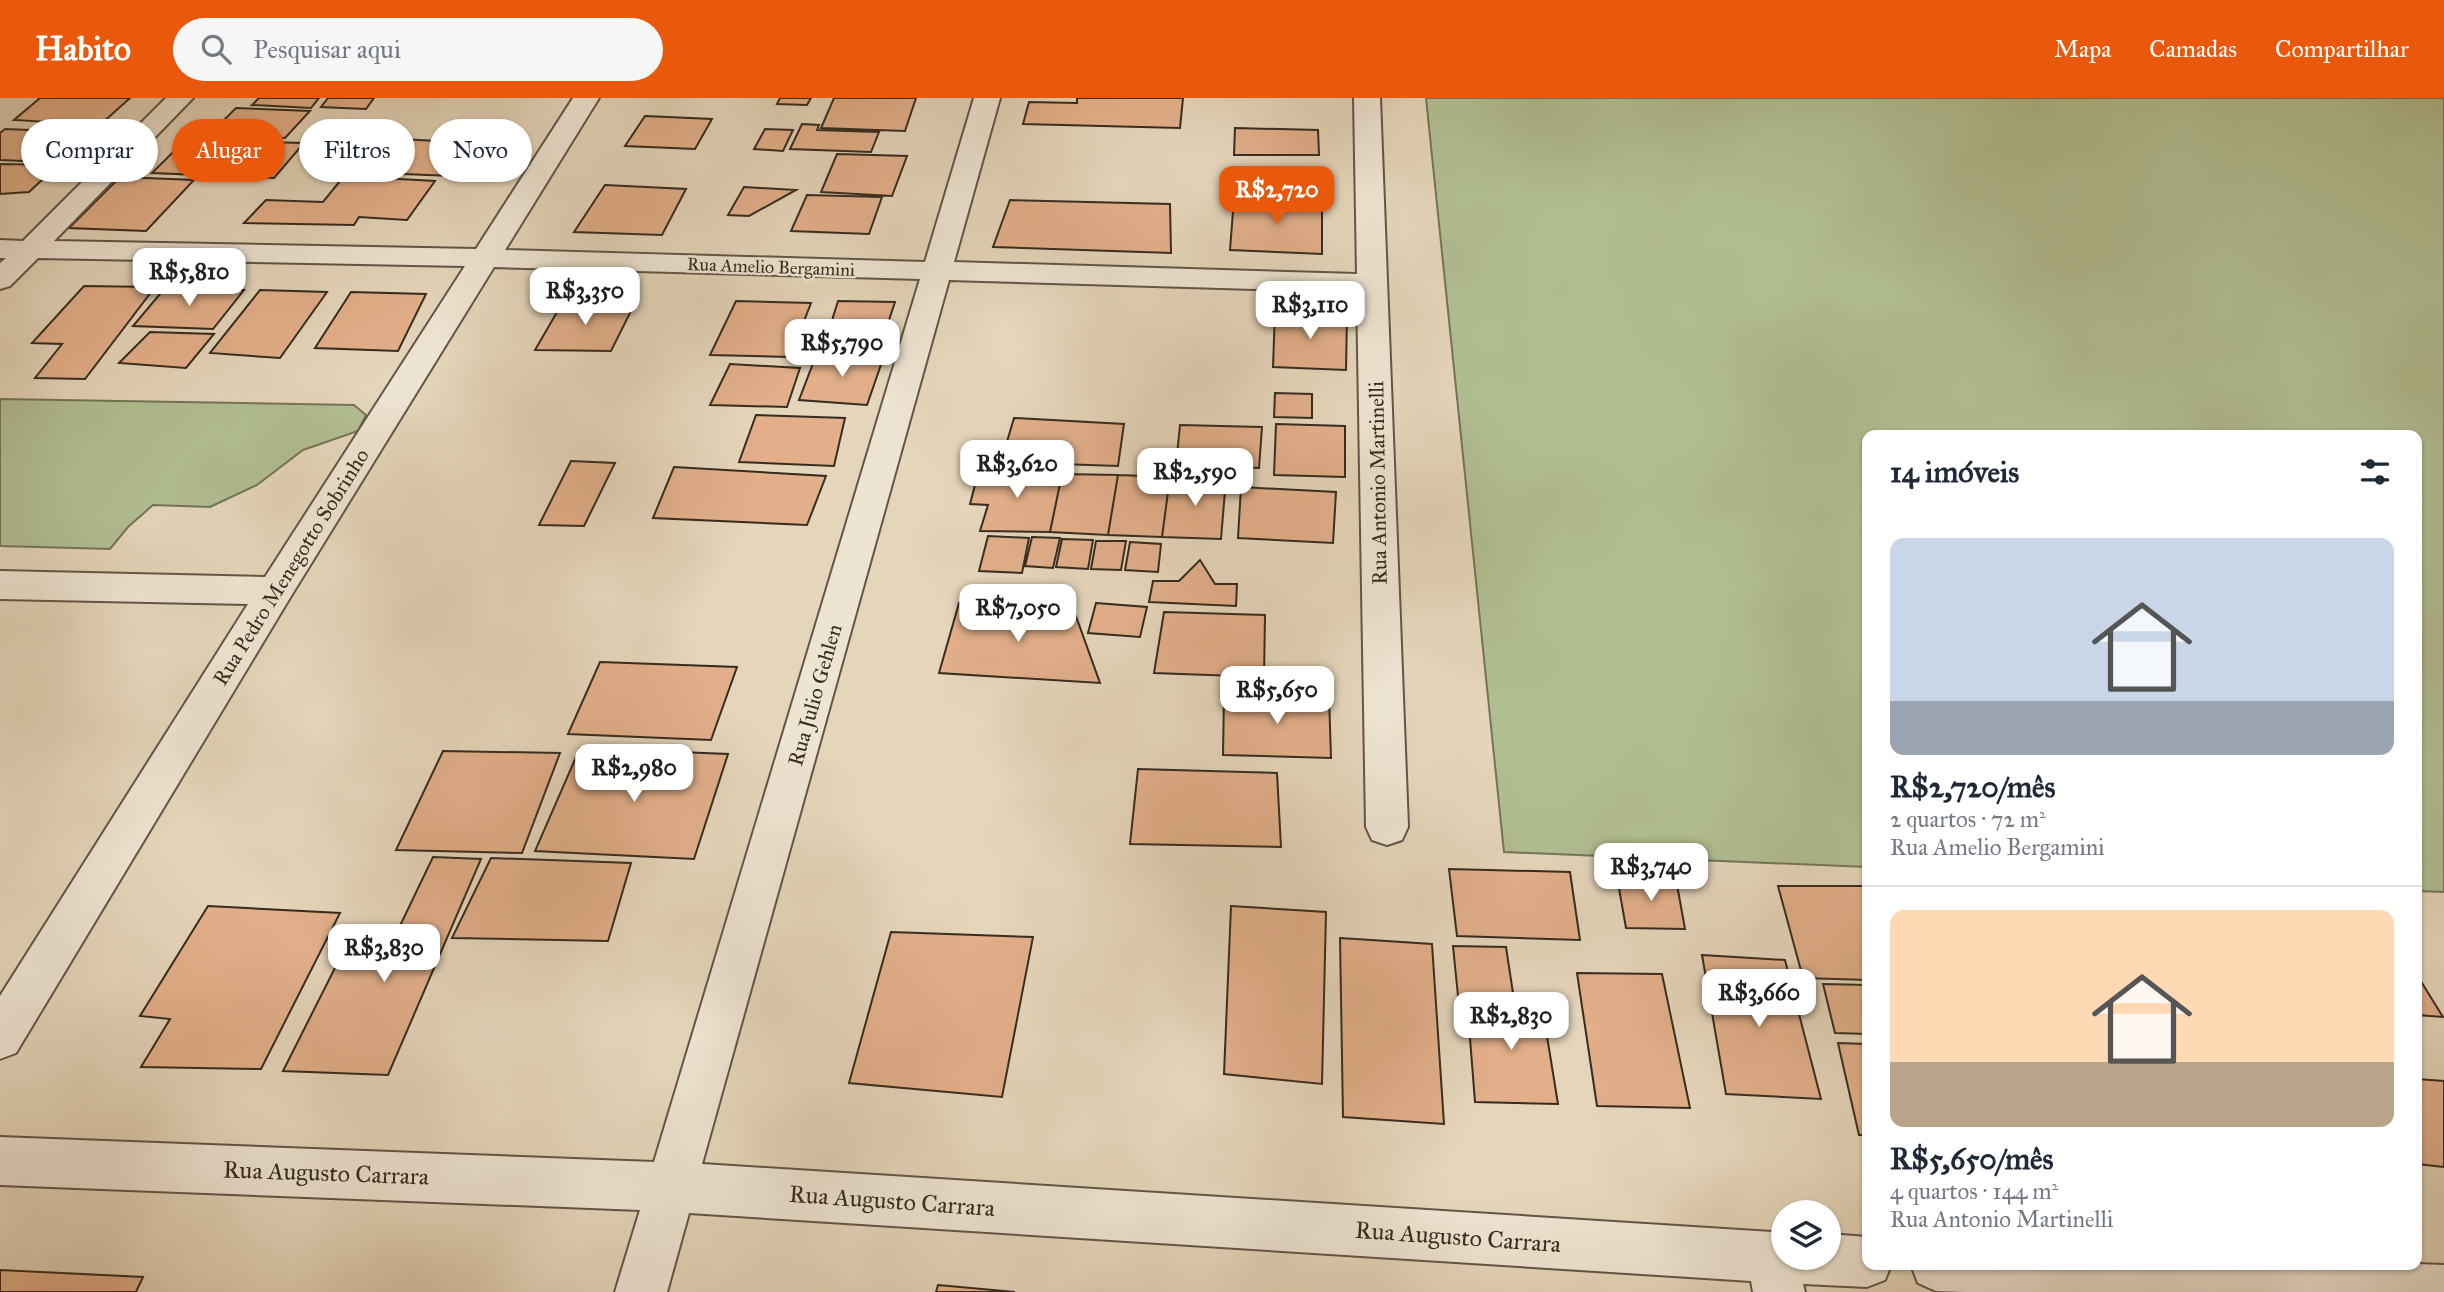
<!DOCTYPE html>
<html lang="pt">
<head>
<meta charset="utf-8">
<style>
  :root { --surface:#fff; --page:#f6f6f7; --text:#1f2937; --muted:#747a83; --line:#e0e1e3; --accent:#ea580c }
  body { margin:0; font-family:"IM FELL Great Primer",serif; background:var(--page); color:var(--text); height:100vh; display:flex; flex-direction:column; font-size:26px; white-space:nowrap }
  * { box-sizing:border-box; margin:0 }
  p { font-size:23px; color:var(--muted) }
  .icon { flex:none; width:38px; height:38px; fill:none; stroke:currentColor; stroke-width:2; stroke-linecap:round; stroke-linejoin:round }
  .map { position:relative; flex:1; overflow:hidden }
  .panel { position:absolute; left:1862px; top:332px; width:560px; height:840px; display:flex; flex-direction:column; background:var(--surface); border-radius:14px; box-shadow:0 2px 5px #0004 }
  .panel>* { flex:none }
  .top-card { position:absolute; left:21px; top:21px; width:665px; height:63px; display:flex; gap:14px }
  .buttons { position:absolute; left:1771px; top:1102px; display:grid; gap:14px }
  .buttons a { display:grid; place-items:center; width:70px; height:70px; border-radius:50%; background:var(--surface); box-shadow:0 2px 5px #0004; font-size:35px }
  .price { position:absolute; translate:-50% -60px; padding:0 16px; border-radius:14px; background:#fff; color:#222; font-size:23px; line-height:46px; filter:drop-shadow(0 2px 4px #0008) }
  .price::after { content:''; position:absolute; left:50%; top:42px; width:21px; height:16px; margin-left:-10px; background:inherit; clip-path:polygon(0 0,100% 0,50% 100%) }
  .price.selected { background:var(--accent); color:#fff }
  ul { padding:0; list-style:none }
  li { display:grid; align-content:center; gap:14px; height:371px; padding:0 28px }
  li+li { border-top:2px solid var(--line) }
  li span { display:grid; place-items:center; height:217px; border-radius:14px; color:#555 }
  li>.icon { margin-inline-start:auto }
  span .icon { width:126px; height:126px; fill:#fffc; stroke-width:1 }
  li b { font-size:30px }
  h2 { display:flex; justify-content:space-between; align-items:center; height:84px; padding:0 28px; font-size:30px }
  .pill { padding:0 24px; border-radius:32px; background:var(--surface); box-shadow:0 2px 5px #0004; font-size:24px; line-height:63px }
  .pill.selected { background:var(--accent); color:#fff }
  header { display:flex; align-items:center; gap:42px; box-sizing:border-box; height:98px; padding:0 35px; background:var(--accent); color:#fff }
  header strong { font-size:33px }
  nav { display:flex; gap:38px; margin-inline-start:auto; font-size:24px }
  .search { width:490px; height:63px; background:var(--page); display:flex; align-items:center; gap:18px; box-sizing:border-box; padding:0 24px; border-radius:38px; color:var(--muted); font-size:26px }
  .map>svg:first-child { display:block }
  .green { fill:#b1be92; stroke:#747558; stroke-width:2 }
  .building { fill:#e2af8a; stroke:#362c1f; stroke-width:2 }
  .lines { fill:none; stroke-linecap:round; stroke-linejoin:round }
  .minor-casing { stroke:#625646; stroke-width:4 }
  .minor { fill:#eee4d2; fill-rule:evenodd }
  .labels { text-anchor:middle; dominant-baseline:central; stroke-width:5; stroke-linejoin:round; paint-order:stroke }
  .far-street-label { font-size:18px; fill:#362c1f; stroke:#eee4d2 }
  .street-label { font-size:21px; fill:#362c1f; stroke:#eee4d2 }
  .near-street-label { font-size:24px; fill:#362c1f; stroke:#eee4d2 }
</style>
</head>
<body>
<header>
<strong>Habito</strong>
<div class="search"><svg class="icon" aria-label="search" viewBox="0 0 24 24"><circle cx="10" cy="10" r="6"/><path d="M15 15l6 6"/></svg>Pesquisar aqui</div>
<nav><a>Mapa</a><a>Camadas</a><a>Compartilhar</a></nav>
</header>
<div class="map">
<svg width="2444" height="1194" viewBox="0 0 2444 1194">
  <rect width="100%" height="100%" fill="#e5d5ba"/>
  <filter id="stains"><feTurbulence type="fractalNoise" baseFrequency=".00286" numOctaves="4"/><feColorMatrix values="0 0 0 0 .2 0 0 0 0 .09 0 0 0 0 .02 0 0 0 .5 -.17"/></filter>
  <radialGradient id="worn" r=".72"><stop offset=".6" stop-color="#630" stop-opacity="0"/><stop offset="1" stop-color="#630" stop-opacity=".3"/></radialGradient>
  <path class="green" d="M1426,0H2444V794L2417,793V338H1867V769L1504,754Z
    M0,301L354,307L366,317L358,333L303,352L257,387L210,409L153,407L128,429L110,451L0,448Z"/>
  <path class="building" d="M40,0H130L100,27L14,22Z
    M259,0H319L311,10L252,7Z
    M328,0H374L366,11L321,9Z
    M780,0H811L807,7L777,6Z
    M834,0H916L905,33L821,30Z
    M1077,0H1183L1180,30L1023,26L1029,4L1077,5Z
    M236,10L310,13L285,40L208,38Z
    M645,18L712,21L695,51L625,48Z
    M802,26L819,27L817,32L879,34L871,54L790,51Z
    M1235,30L1318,32L1319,57H1234Z
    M5,31L81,34L48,64L0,62V35Z
    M765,31L793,32L783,53L754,51Z
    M401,41L472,45L453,78L378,75Z
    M185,42L304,45L274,80L152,75Z
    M837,56L907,58L892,98L821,94Z
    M0,66L58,67L29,94L0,96Z
    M344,78L435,83L407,122L359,119L354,127L244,125L266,102L323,104Z
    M120,79L194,82L146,133L69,130Z
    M605,87L686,91L662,137L574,134Z
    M744,89L796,92L749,118L728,117Z
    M807,97L882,99L869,136L791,133Z
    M1234,100L1322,104V156L1230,152Z
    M1010,102L1170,106L1171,155L993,149Z
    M84,188L155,189L85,281L35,280L62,246L32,245Z
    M165,190L244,192L213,231L133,228Z
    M260,192L327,194L280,260L210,255Z
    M351,194L426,196L398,253L315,250Z
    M564,202L634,207L611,253L535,252Z
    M736,203L811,205L790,259L710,257Z
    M838,203L895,204L880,249L825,245Z
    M1275,213L1347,216L1346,272L1273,269Z
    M150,234L214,236L186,270L119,265Z
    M817,255L884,258L867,307L799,302Z
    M730,266L800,270L787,309L710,307Z
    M1275,295L1312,296V320L1274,319Z
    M756,317L845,320L834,368L739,364Z
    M1014,320L1124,326L1118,368L1001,364Z
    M1276,326L1345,328V379L1274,377Z
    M1180,327L1262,329L1259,370L1176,367Z
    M571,363L615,365L584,428L539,427Z
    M674,369L826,378L807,427L653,420Z
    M979,372L1062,376L1050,434L980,433L988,407L970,406Z
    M1062,376L1118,377L1108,437L1050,434Z
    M1118,377L1170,379L1162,439L1108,437Z
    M1170,379L1226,381L1221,441L1162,439Z
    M1241,389L1336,394L1333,445L1238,440Z
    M988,438L1029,440L1022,475L979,473Z
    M1032,439L1060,440L1053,470L1025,468Z
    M1062,441L1093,442L1088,471L1056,469Z
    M1096,443H1126L1121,472L1091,471Z
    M1130,444L1161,446L1158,474L1125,472Z
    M1200,462L1215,486H1237L1236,508L1149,504L1153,483H1179Z
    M959,505L1073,510L1100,585L939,575Z
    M1096,505L1147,509L1140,539L1088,535Z
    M1164,514L1265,517L1264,579L1154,575Z
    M600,564L737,569L711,642L568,636Z
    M1224,597L1329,598L1331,660L1223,657Z
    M580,650L728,656L694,761L535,753Z
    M443,653L560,655L522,755L396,752Z
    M1138,671L1277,675L1281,749L1130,746Z
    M433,759L481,761L388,977L283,973L342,856L385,859Z
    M491,760L631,765L608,843L452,840Z
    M1449,771L1570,774L1580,842L1457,838Z
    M1617,779L1676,781L1685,831L1626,830Z
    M1778,788H1867V882L1803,880Z
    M208,808L340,815L261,971L141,969L170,921L140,918Z
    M1231,808L1326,814L1322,986L1224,976Z
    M891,834L1033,839L1002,999L849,985Z
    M1340,840L1432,846L1444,1026L1343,1019Z
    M1453,848L1506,849L1513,895L1458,898Z
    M1702,857L1785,862L1821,1001L1726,996Z
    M1577,875L1662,876L1690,1010L1597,1008Z
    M2417,877L2443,919L2417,917Z
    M1823,886L1867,887V936L1835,935Z
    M1541,901L1558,1006L1475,1004L1467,902Z
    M1838,945L1867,946V1037H1859Z
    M2417,981L2444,983V1069L2417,1066Z
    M0,1172L143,1179L136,1194H0Z
    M938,1187L1015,1194H936Z"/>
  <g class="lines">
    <g class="minor-casing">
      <path id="minor" d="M166,0H193L54,143L476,151L573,0H599L505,152L925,164L974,0H1000L954,164L1357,176L1354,0H1380L1408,729L1402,742L1387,747L1372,742L1366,729L1357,194L949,182L702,1066L1772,1134L1783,1135V1160H1829V1136L1867,1139V1167H1891L1885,1182L1867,1189L1803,1186L1805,1194H1753L1751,1183L689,1115L667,1194H615L640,1112L0,1087V1039L654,1064L920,181L494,169L288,503L16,955L0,961V898L248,506L0,501V473L265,479L465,168L38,160L10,188L0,191V165L6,160H0V142L23,143Z
        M2417,1166L2444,1167V1194H1965L1936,1193L1918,1185L1911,1167Z"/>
    </g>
    <use href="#minor" class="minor"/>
  </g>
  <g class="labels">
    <g class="far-street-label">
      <text transform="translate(771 169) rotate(2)">Rua Amelio Bergamini</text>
    </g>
    <g class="street-label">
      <text transform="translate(1378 385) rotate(-91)">Rua Antonio Martinelli</text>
      <text transform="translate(291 469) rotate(-58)">Rua Pedro Menegotto Sobrinho</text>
      <text transform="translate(815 597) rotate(-74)">Rua Julio Gehlen</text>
    </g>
    <g class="near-street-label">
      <text transform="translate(326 1075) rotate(2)">Rua Augusto Carrara</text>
      <text transform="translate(892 1103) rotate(4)">Rua Augusto Carrara</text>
      <text transform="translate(1458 1139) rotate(4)">Rua Augusto Carrara</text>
    </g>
  </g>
  <rect width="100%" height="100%" filter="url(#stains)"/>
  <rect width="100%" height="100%" fill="url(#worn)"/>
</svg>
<div class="buttons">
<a><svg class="icon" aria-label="layers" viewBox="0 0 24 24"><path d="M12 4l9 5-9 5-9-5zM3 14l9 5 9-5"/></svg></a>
</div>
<b class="price selected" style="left:1277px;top:128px">R$2,720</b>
<b class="price" style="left:189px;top:210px">R$5,810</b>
<b class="price" style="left:585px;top:229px">R$3,350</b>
<b class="price" style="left:1310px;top:243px">R$3,110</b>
<b class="price" style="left:842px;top:281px">R$5,790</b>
<b class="price" style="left:1017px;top:402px">R$3,620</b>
<b class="price" style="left:1195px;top:410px">R$2,590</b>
<b class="price" style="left:1018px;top:546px">R$7,050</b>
<b class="price" style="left:1277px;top:628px">R$5,650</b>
<b class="price" style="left:634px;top:706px">R$2,980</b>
<b class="price" style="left:1651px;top:805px">R$3,740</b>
<b class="price" style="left:384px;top:886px">R$3,830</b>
<b class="price" style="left:1759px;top:931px">R$3,660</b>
<b class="price" style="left:1511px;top:954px">R$2,830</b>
<div class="top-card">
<a class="pill">Comprar</a>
<a class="pill selected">Alugar</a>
<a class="pill">Filtros</a>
<a class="pill">Novo</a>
</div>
<section class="panel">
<h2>14 imóveis<svg class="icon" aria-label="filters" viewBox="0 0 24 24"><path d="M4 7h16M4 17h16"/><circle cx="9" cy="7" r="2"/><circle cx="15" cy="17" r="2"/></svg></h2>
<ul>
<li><span style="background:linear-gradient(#c9d6e8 75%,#9aa5b1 0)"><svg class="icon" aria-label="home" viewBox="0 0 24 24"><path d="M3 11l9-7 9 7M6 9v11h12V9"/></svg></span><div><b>R$2,720/mês</b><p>2 quartos · 72 m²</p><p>Rua Amelio Bergamini</p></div></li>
<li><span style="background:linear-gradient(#ffd9b3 70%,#b9a48a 0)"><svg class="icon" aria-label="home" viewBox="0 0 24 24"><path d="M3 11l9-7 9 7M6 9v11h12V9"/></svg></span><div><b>R$5,650/mês</b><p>4 quartos · 144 m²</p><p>Rua Antonio Martinelli</p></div></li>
</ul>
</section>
</div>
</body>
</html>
